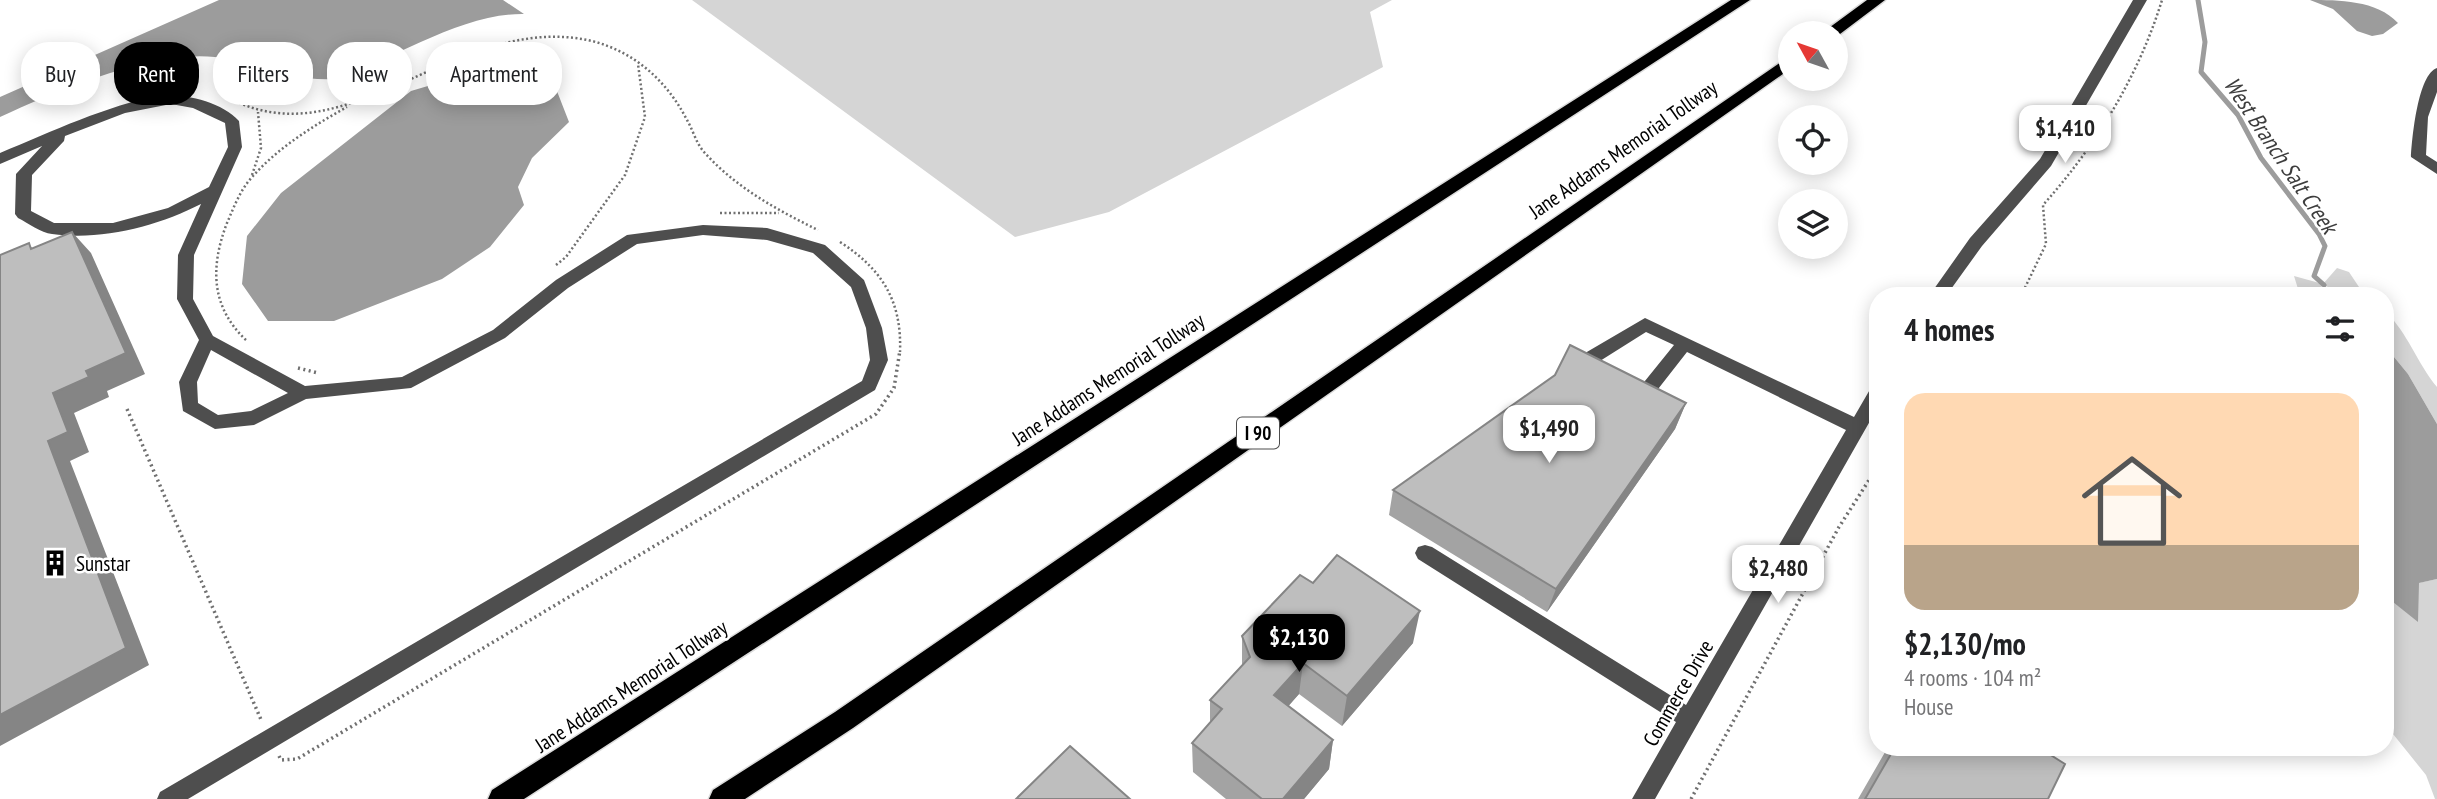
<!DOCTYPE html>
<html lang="en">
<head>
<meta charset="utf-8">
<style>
  :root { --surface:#fff; --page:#f6f6f6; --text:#202124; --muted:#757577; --line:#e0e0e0; --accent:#000 }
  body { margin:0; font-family:"PT Sans Narrow",sans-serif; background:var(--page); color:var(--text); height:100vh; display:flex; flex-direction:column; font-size:26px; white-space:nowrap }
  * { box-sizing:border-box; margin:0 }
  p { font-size:23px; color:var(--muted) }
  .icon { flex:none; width:38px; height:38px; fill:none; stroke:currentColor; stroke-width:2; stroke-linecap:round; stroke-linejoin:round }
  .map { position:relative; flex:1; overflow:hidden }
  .panel { position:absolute; left:1869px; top:287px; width:525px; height:469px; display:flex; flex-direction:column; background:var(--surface); border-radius:28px; box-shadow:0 4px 18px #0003 }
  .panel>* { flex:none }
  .guide { position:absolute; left:21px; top:42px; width:665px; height:63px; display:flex; gap:14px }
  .needle { width:46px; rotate:310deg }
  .fabs { position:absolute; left:1778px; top:21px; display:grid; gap:14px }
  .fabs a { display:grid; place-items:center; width:70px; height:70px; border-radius:50%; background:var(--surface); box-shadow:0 4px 18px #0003; font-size:35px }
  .price { position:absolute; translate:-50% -60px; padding:0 16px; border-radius:14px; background:#fff; color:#222; font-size:23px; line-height:46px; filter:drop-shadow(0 2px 4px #0008) }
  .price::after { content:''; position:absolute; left:50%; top:42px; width:21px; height:16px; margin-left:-10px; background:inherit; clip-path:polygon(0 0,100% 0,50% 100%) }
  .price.on { background:var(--accent); color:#fff }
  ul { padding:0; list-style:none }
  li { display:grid; align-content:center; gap:14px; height:371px; padding:0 35px }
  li+li { border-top:2px solid var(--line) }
  li span { display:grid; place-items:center; height:217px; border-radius:21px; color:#555 }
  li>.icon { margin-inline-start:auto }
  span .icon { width:126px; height:126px; fill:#fffc; stroke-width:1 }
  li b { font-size:30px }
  h2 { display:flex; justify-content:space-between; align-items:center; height:84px; padding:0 35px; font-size:30px }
  .chip { padding:0 24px; border-radius:28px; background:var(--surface); box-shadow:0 4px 18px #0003; font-size:24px; line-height:63px }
  .chip.on { background:var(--accent); color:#fff }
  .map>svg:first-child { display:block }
  .green { fill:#d5d5d5 }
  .water { fill:#9c9c9c }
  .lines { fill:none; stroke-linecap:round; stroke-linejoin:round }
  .stream { stroke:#9c9c9c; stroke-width:5 }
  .highway-casing { stroke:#dbdbdb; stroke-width:3 }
  .path-far1 { stroke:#707070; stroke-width:2.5; stroke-dasharray:2 2.5; stroke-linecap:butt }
  .path { stroke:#707070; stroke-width:3.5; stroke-dasharray:2 3.5; stroke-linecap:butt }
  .minor { fill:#4e4e4e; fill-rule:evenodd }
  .highway { fill:#000; fill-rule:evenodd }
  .wall { fill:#a3a3a3 }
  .shaded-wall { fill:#858585 }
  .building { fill:#bebebe; stroke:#858585; stroke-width:2 }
  .labels { text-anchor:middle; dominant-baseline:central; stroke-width:5; stroke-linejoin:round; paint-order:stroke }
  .shield { fill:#fff; stroke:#4c4c4c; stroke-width:2 }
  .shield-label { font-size:19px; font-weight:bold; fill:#000 }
  .street-label { font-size:21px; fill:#000; stroke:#fff }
  .poi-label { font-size:21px; fill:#000; stroke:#fff; text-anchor:start }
  .water-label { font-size:23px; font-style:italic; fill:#3d3d3d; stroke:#fff }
</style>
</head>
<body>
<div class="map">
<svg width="2437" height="799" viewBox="0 0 2437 799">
  <rect width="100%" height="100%" fill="#fff"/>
  <path class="green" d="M692,0H1392L1370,12L1383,67L1109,212L1015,237Z
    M2337,268L2349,272L2365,296H2345L2324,285L2308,296H2294L2299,292L2294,276L2323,284Z
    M2385,311C2408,333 2417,363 2437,387V424L2408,374L2385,346Z
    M2437,579V799H2435L2426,775L2385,724V581L2390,582L2418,621V583Z"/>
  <path class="water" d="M219,0H503L524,14C461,13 395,59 335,79C294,82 255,62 215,57C152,50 56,91 0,117V97Z
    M2310,0C2338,0 2377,0 2398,23L2383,34L2372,36L2357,31L2333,9Z
    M520,66L553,81L569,122L532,158L518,187L524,205L490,247L442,279L334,321H268L242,284L247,236L281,193L411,91L492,67Z
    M2385,346L2408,374L2437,424V579L2419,583L2418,622L2393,602L2390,582L2385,581V516L2390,482L2385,476Z"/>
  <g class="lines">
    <path class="stream" d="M2198,0L2205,42L2201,72L2238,115L2261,158L2319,234L2325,246L2314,276L2324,285"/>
    <g class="highway-casing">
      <path id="highway" d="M1731,0H1750L524,799H488L492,790Z
        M1867,0H1885L1836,37V33H1822Z
        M1790,56V69L853,728L745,799H709L713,790L835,712Z"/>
    </g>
    <path class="path-far1" d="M231,99C350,160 458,10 592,41C635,52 667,81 687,120C693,130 696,143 704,152C735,187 777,210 818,230
      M252,175L261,148L258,112
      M720,213H779
      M840,242C882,269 902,301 900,352
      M556,265L566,257L625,175L645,117L638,64
      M2021,296L2046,244L2043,205C2096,146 2139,75 2162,0
      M246,340C211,307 210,267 227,223C234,207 240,190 253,176C279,147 313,126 347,107"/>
    <path class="path" d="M298,368L318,373
      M127,409L262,722
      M279,756L281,760L297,759L876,414L894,388L900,350
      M1691,799L1839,527L1878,466"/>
    <path class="minor" d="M2133,0H2147L2051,166L1982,246L1946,296H1929L1970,238L2040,159Z
      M2437,68V92L2428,117L2426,155L2437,162V174L2411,157C2412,138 2418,74 2437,68Z
      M162,95C187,94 222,102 239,121L242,147L194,255L193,299L213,336L305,386L402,377L493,330L556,280L627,235L703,225L767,228L825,245L864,280L882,328L888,360L875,390L188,799H157L160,792L862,381L870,360L866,328L851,287L813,253L767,240L703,235L637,244L568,288L505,338L411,388L306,399L254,425L215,429L183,411L179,382L199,340L177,299L178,255L201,204C158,226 102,241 52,234C41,233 28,223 18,218L15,214L16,174L42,146L0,164V153C53,131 105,106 162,95ZM171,104L193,108L225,123L228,147L209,187L168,208L113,223H54L31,211L32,175L64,141L65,136L125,113ZM211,350L288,393L251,411L218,415L198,403L197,382Z
      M1645,318L1854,417L1872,386L1878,384V407L1655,799H1632L1676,722L1418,559L1415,553L1418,547L1425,545L1432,547L1686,705L1846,430L1687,352L1644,407H1632L1629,402L1632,397L1674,345L1646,332L1592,366L1584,376H1572L1569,371L1580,356Z"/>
    <use href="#highway" class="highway"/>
  </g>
  <path class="wall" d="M1686,403L1675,429L1547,612L1389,515L1393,490Z
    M1313,583L1413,643L1342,726L1299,694L1288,706L1333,740L1329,769L1304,799H1226L1193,772L1192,743L1210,723V700L1242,666V636Z
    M1888,747H2038L2048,799H1858Z"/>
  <path class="shaded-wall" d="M72,232L91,253L145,374L107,391L109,397L74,413L89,452L70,461L149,665L0,746V715L48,441L53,393L86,371Z
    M1686,403L1675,429L1547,612L1556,589Z
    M1420,611L1413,643L1342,726L1347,696Z
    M1303,663L1299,694L1272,725L1274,695Z
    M1333,740L1329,769L1304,799H1283Z"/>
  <path class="building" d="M72,232L126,353L86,371L89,377L53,393L68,432L48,441L126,648L0,715V255L29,243L31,249Z
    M1570,345L1686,403L1556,589L1393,490L1555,375Z
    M1337,555L1420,611L1347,696L1303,663L1274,695L1333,740L1283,799H1262L1192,743L1222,709L1210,700L1250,657L1242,636L1300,575L1313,583Z
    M1070,746L1130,799H1016Z
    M1895,747H2038L2065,764L2048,799H1865Z"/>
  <defs>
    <g id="building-bare" transform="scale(2.1)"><path d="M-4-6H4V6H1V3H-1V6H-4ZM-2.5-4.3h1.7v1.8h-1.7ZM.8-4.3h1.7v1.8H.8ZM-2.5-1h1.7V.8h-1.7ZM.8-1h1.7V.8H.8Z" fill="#000" stroke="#fff" stroke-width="2.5" paint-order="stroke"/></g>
  </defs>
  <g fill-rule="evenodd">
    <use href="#building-bare" x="55" y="563"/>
  </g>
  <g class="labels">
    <rect class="shield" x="1237" y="417.5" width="42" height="31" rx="5"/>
    <g class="shield-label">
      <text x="1258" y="433">I 90</text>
    </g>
    <g class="street-label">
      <text transform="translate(1623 149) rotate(-35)">Jane Addams Memorial Tollway</text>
      <text transform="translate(1108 379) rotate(-33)">Jane Addams Memorial Tollway</text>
      <text transform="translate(631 686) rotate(-33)">Jane Addams Memorial Tollway</text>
      <text transform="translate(1678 693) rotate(-60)">Commerce Drive</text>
    </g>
    <g class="poi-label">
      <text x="76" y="563">Sunstar</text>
    </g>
    <g class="water-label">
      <text transform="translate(2281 155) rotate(56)">West Branch Salt Creek</text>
    </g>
  </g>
</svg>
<div class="fabs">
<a><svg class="needle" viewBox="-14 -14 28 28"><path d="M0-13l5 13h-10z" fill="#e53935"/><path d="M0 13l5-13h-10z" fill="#757577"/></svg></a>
<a><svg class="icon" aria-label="locate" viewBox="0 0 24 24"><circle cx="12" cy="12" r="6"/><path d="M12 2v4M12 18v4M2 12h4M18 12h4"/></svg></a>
<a><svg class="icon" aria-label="layers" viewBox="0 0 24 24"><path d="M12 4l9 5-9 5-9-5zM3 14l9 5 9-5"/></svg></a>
</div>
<b class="price" style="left:2065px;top:165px">$1,410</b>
<b class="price" style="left:1549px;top:465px">$1,490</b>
<b class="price" style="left:1778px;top:605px">$2,480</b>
<b class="price on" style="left:1299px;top:674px">$2,130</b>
<div class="guide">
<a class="chip">Buy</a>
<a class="chip on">Rent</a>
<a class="chip">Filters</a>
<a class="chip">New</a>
<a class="chip">Apartment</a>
</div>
<section class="panel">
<h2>4 homes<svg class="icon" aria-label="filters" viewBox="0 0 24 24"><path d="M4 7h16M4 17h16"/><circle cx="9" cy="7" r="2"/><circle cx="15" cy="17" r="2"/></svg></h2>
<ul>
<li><span style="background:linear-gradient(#ffd9b3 70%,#b9a48a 0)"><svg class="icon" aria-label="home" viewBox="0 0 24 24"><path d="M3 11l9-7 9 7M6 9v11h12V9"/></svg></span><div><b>$2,130/mo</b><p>4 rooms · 104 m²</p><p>House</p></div></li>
</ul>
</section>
</div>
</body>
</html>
